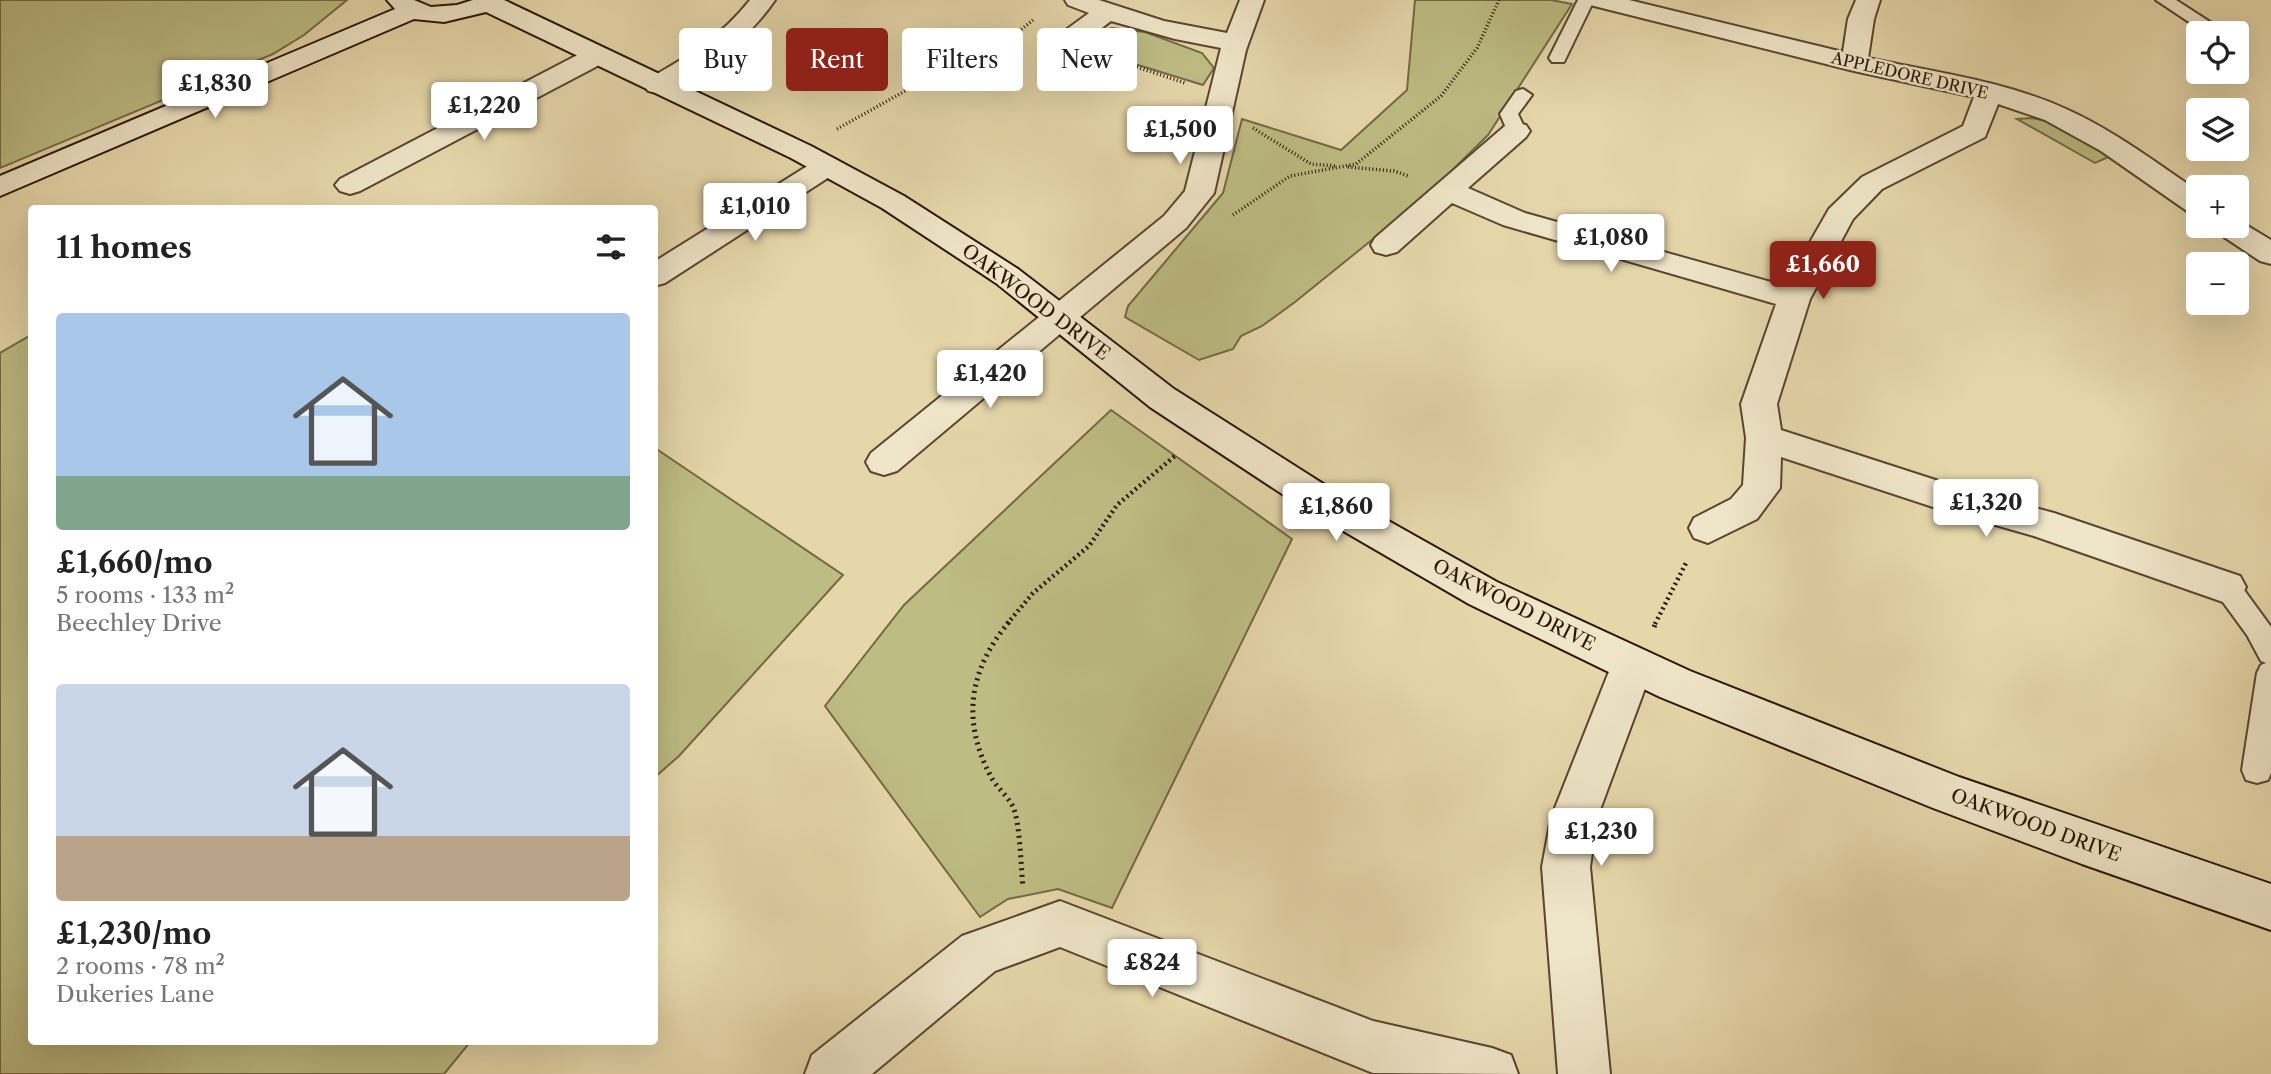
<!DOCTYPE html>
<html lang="en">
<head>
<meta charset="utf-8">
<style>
  :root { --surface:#fff; --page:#f2f2f2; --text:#222; --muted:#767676; --accent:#8f2418 }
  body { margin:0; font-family:"Libre Caslon Text",serif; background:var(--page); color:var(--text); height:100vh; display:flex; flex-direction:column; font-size:26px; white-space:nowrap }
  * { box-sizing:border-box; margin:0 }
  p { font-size:23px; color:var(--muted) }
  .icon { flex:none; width:38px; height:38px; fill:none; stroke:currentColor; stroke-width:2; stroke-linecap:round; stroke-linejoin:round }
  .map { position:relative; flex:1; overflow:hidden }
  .side { position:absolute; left:28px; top:205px; width:630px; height:840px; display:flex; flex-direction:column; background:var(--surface); border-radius:7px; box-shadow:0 7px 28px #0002 }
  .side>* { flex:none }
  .top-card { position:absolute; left:679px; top:28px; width:665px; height:63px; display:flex; gap:14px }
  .controls { position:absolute; left:2186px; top:21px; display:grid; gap:14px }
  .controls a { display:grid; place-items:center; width:63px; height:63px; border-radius:7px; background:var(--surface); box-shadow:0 7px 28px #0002; font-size:35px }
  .price { position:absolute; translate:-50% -60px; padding:0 16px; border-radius:7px; background:#fff; color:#222; font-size:23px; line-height:46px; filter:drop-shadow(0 2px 4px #0008) }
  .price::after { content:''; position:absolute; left:50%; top:42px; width:21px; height:16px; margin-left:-10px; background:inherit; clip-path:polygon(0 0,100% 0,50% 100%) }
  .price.on { background:var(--accent); color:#fff }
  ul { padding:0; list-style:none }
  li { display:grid; align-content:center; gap:14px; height:371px; padding:0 28px }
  li span { display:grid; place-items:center; height:217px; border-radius:7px; color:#555 }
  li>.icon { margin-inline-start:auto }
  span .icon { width:126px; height:126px; fill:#fffc; stroke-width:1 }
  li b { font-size:30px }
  h2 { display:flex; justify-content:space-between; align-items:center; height:84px; padding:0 28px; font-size:30px }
  .pill { padding:0 24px; border-radius:7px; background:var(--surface); box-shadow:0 7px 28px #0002; font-size:24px; line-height:63px }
  .pill.on { background:var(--accent); color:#fff }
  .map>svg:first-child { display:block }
  .green { fill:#bdbc83; stroke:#746944; stroke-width:2 }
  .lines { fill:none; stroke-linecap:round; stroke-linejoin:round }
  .lane-casing { stroke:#5a462e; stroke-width:4 }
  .street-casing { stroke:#5a462e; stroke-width:4 }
  .secondary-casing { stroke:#2b1605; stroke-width:4 }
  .path-far2 { stroke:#2b1605; stroke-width:3.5; stroke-dasharray:1 2.5; stroke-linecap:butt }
  .path-far1 { stroke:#2b1605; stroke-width:4.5; stroke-dasharray:2 3.5; stroke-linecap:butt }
  .path { stroke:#2b1605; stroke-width:5; stroke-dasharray:2 4.5; stroke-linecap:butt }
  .lane { fill:#efe5c8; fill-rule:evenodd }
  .street { fill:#efe5c8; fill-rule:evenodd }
  .secondary { fill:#efe5c8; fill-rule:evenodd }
  .labels { text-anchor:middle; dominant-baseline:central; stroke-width:5; stroke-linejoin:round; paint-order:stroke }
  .far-street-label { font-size:16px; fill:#2b1605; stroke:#efe5c8 }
  .street-label { font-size:19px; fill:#2b1605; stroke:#efe5c8 }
</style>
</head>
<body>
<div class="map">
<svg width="2271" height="1074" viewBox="0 0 2271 1074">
  <rect width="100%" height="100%" fill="#e6d7ab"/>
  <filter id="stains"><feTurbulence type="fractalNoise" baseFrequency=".00286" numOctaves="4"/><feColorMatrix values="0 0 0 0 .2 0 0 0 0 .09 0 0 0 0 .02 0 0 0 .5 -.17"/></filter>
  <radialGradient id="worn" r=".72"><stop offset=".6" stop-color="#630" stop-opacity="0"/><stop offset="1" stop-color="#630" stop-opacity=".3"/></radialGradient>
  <path class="green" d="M0,0H347L304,35L273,54L0,168Z
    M1415,0H1551L1572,4L1488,135L1425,197L1295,302L1262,326L1241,336L1233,349L1199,360L1125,317L1128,306L1223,193L1242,119L1341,150L1407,90Z
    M1112,28L1145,32L1202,53L1214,68L1203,85L1076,46L1094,33Z
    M2032,118L2047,121L2111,156L2095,163L2017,119Z
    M31,335L32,1041H471L444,1074H0V353Z
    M1111,410L1292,539L1112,908L1058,889L1008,899L980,917L825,706L904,605Z
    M655,448L843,575L679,756L655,777Z"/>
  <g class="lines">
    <g class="lane-casing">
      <path id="lane" d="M1578,0H1594L1564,62H1552L1549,58Z
        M2156,0H2176L2210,22L2201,27L2195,26Z
        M1523,89L1532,95L1518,114L1526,131L1516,137L1509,135L1500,114L1516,91Z
        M2226,576L2236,579L2271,627V773L2268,780L2257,783L2246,780L2242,770L2257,673L2261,665L2266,663L2261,661L2247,635L2212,587L2216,579Z"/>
    </g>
    <g class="street-casing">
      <path id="street" d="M750,0H775C747,41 709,66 666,91L657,93L648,91L644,85L648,79C687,57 722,36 750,0Z
        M1065,0H1099L1164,21L1227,33L1240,0H1264L1246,50L1214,193L1186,228L897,471L884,475L871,471L866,462L871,453L1164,216L1185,191L1221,48L1175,39L1111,21C1094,33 1077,53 1056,47L1052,42L1056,37L1089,13L1068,5Z
        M1587,0H1629L1843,52L1848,19L1856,0H1880L1874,19L1868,58C1933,72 2005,81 2066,109C2113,130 2155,162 2198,191V214L2187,211L2101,151L2045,120L1998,104L1985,137L1882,189L1853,219L1810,299L1777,404L1781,430L1954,486L2054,513L2240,576L2246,587L2240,598L2226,603L2034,536L1939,509L1781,457L1780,488L1757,519L1708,543L1694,538L1689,528L1694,518L1731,499L1743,485L1746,438L1741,404L1776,304L1503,225L1452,203L1397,252L1386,255L1375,252L1371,245L1375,238L1506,125L1516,123L1526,125L1530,131L1526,137L1468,188L1525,213L1785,286L1829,209L1862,177L1963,126L1974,97L1854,71L1590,5Z
        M596,48L605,50L609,56L605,62L360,191L350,194L340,191L335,185L340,179L587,50Z
        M827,157L837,160L841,166L837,172L665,283L654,286V262L817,160Z
        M2236,219L2271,240V264L2260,261L2218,233L2214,226H2236Z
        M1633,647L1648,652L1654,664L1597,818L1590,867L1610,1074H1558L1542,867L1551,818L1612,664L1618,652Z
        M1060,901L1373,1021L1492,1048L1511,1055L1518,1074L1373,1073L1060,947L995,971L872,1074H805L812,1055L962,936Z"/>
    </g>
    <g class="secondary-casing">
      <path id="secondary" d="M387,0H414L431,7L457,5L473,0H504L811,146L904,196L1018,269L1174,389L1328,487L1497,582L1690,671L1959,777L2271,884V930L2082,864L1933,808L1660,697L1469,604L1302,507L1150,407L996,283L882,208L791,158L486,12L444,22L414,19L0,196V176L395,9Z"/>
    </g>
    <path class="path-far2" d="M1107,57L1185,83
      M1253,128L1311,164L1336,166
      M837,129L957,62L1011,38L1033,20
      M1348,167L1394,171L1408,176
      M1233,215L1290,176L1356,164L1441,96L1477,48L1499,0"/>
    <path class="path-far1" d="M1007,624L1033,593L1089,546L1117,505L1176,455
      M1655,624L1686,563"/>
    <path class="path" d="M1009,622C969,670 961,720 991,777C997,788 1008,796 1013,807C1020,821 1021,869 1023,887
      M1654,627L1656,622"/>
    <use href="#lane" class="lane"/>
    <use href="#street" class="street"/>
    <use href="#secondary" class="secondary"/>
  </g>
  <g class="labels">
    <g class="far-street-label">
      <text transform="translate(1910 75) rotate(13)">APPLEDORE DRIVE</text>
    </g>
    <g class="street-label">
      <text transform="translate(1036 302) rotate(37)">OAKWOOD DRIVE</text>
      <text transform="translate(1514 605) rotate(27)">OAKWOOD DRIVE</text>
      <text transform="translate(2036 825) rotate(20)">OAKWOOD DRIVE</text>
    </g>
  </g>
  <rect width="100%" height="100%" filter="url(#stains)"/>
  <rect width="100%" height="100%" fill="url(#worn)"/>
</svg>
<div class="controls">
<a><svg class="icon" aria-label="locate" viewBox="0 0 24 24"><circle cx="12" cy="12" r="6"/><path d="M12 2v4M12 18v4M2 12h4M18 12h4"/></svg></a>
<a><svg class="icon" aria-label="layers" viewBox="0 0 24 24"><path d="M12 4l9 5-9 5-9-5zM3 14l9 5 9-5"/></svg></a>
<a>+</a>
<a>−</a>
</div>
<b class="price" style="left:215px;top:120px">£1,830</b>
<b class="price" style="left:484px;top:142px">£1,220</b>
<b class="price" style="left:1180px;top:166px">£1,500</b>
<b class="price" style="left:755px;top:243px">£1,010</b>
<b class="price" style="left:1611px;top:274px">£1,080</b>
<b class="price on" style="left:1823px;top:301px">£1,660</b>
<b class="price" style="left:990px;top:410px">£1,420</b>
<b class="price" style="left:1986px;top:539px">£1,320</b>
<b class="price" style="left:1336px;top:543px">£1,860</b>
<b class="price" style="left:1601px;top:868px">£1,230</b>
<b class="price" style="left:1152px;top:999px">£824</b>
<div class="top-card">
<a class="pill">Buy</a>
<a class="pill on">Rent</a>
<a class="pill">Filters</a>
<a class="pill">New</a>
</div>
<section class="side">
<h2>11 homes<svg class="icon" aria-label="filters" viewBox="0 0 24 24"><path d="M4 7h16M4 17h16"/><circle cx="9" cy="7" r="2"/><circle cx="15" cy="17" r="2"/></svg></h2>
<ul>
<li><span style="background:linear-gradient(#a9c7e8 75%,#7fa58c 0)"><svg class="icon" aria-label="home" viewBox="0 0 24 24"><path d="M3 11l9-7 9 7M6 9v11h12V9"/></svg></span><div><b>£1,660/mo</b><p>5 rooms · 133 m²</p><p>Beechley Drive</p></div></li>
<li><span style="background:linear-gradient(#c9d6e8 70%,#b9a48a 0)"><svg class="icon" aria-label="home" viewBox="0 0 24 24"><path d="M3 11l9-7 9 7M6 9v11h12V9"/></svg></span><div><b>£1,230/mo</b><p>2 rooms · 78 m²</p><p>Dukeries Lane</p></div></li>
</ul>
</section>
</div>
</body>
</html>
